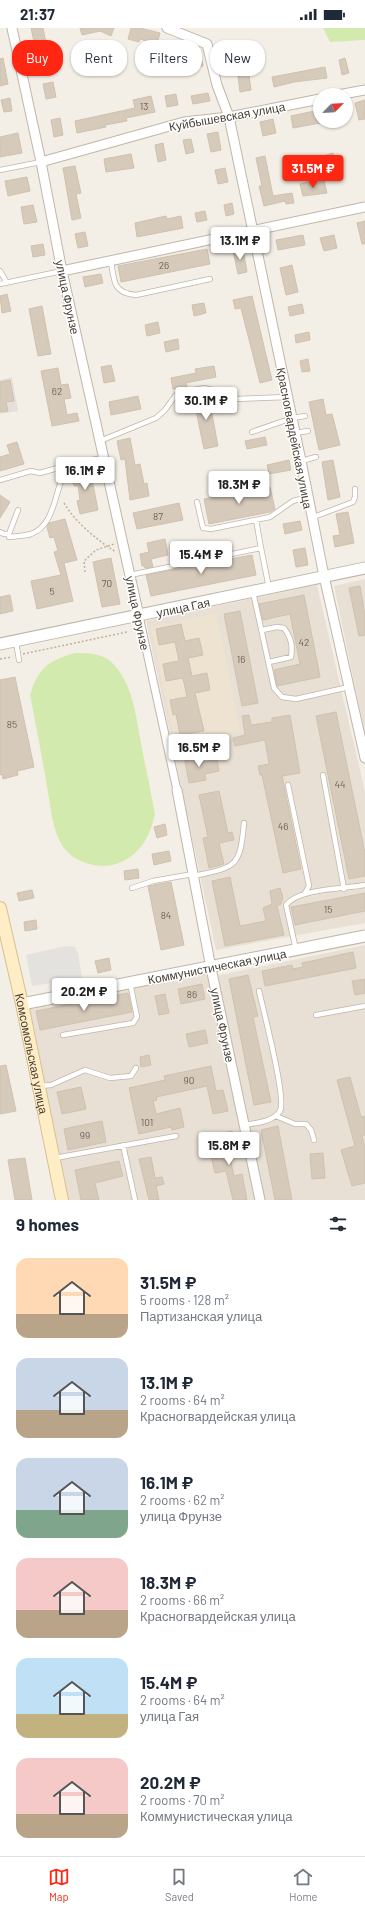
<!DOCTYPE html>
<html lang="en">
<head>
<meta charset="utf-8">
<style>
  :root { --surface:#fff; --page:#f2f2f3; --text:#1f2937; --muted:#747a83; --line:#e0e1e3; --accent:#ff2612 }
  body { margin:0; font-family:Barlow,sans-serif; background:var(--page); color:var(--text); height:100vh; display:flex; flex-direction:column; font-size:15px; white-space:nowrap }
  * { box-sizing:border-box; margin:0 }
  p { font-size:13px; color:var(--muted) }
  .icon { flex:none; width:22px; height:22px; fill:none; stroke:currentColor; stroke-width:2; stroke-linecap:round; stroke-linejoin:round }
  .map { position:relative; height:1172px; overflow:hidden }
  .sheet { display:flex; flex-direction:column; background:var(--surface); flex:1 }
  .sheet>* { flex:none }
  .hud { position:absolute; left:12px; top:12px; width:341px; height:36px; display:flex; gap:8px }
  .needle { width:26px; rotate:66deg }
  .fabs { position:absolute; left:313px; top:60px; display:grid; gap:8px }
  .fabs a { display:grid; place-items:center; width:40px; height:40px; border-radius:50%; background:var(--surface); box-shadow:0 1px 3px #0004; font-size:20px }
  .price { position:absolute; translate:-50% -34px; padding:0 9px; border-radius:4px; background:#fff; color:#222; font-size:13px; line-height:26px; filter:drop-shadow(0 1px 2px #0008) }
  .price::after { content:''; position:absolute; left:50%; top:24px; width:12px; height:9px; margin-left:-6px; background:inherit; clip-path:polygon(0 0,100% 0,50% 100%) }
  .price.current { background:var(--accent); color:#fff }
  ul { padding:0; list-style:none }
  li { display:flex; align-items:center; gap:12px; height:100px; padding:0 16px }
  li span { display:grid; place-items:center; flex:none; width:112px; height:80px; border-radius:12px; color:#555 }
  li>.icon { margin-inline-start:auto }
  span .icon { width:48px; height:48px; fill:#fffc; stroke-width:1 }
  li b { font-size:17px }
  h2 { display:flex; justify-content:space-between; align-items:center; height:48px; padding:0 16px; font-size:17px }
  .tag { padding:0 14px; border-radius:16px; background:var(--surface); box-shadow:0 1px 3px #0004; font-size:14px; line-height:36px }
  .tag.current { background:var(--accent); color:#fff }
  .status { display:flex; justify-content:space-between; align-items:center; height:28px; padding:0 20px; background:var(--surface); direction:ltr }
  .status svg { height:11px; fill:currentColor }
  .menu { display:flex; justify-content:space-around; align-items:center; height:56px; border-top:1px solid var(--line); background:var(--surface); font-size:11px; color:var(--muted) }
  .menu a { display:grid; justify-items:center; gap:2px }
  .menu .current { color:var(--accent) }
  .map>svg:first-child { display:block }
  .residential { fill:#e8e0d4 }
  .industrial { fill:#e6e0db }
  .education { fill:#ede3d0 }
  .green { fill:#d2eaad }
  .parking { fill:#e4e2de }
  .building { fill:#d6cabb; stroke:#d1c1ae }
  .lines { fill:none; stroke-linecap:round; stroke-linejoin:round }
  .service-casing { stroke:#c0b6a8; stroke-width:6 }
  .pedestrian-casing { stroke:#c0b6a8; stroke-width:9 }
  .minor-casing { stroke:#c0b6a8; stroke-width:11 }
  .tertiary-casing { stroke:#c0b6a8; stroke-width:13 }
  .secondary-casing { stroke:#d6c094; stroke-width:14 }
  .path { stroke:#c2b199; stroke-width:1.5; stroke-dasharray:2 2; stroke-linecap:butt }
  .service { stroke:#fff; stroke-width:4.5 }
  .pedestrian { stroke:#fff; stroke-width:7 }
  .minor { stroke:#fff; stroke-width:9 }
  .tertiary { stroke:#fff; stroke-width:11 }
  .secondary { stroke:#ffedc5; stroke-width:12 }
  .labels { text-anchor:middle; dominant-baseline:central; stroke-width:3; stroke-linejoin:round; paint-order:stroke }
  .number-label { font-size:10px; fill:#6b6256 }
  .street-label { font-size:12px; fill:#473f35; stroke:#fff }
</style>
</head>
<body>
<div class="status"><b>21:37</b><svg viewBox="0 0 49 12"><path d="M0 12V9h3v3zM5 12V6h3v6zM10 12V3h3v9zM15 12V0h3v12zM26 1h20v11H26zM47 4h2v5h-2z"/></svg></div>
<div class="map">
<svg width="365" height="1172" viewBox="0 0 365 1172">
  <rect width="100%" height="100%" fill="#f4efe6"/>
  <path class="residential" d="M365,551V706L334,558Z
    M317,557L365,764V895L216,922L146,593Z
    M365,917V1172H262L215,948Z
    M209,943L257,1172H65L26,978Z"/>
  <path class="industrial" d="M12,349L18,383L0,386V352Z"/>
  <path class="education" d="M216,585L240,702L175,715L151,599Z"/>
  <path class="green" d="M323,0H365V12L330,14Z
    M75,625C87,625 101,625 110,633C134,654 136,691 142,720C146,742 151,764 155,786C150,808 141,826 119,835C101,842 76,836 64,820C52,804 51,778 47,759C42,728 36,698 30,667C38,640 49,632 75,625Z"/>
  <path class="parking" d="M66,918L75,919L78,925L82,950L32,958L26,927Z"/>
  <path class="building" d="M31,0H43L51,40L40,42Z
    M80,0H114L111,8L100,3L82,7Z
    M131,0H140L160,5L157,16L140,11L139,14L128,11Z
    M196,18L199,19L203,38L192,40L188,19Z
    M3,30L8,56L0,58V31Z
    M345,30L349,45L342,47L339,32Z
    M325,39L327,50L294,54L274,59L272,49Z
    M249,47L251,62L240,64L238,48Z
    M53,54L56,69L46,71L43,56Z
    M208,65L210,73L193,76L191,68Z
    M176,66L178,77L167,79L165,68Z
    M151,68L155,84L126,90L127,93L105,97L106,99L77,105L75,93L135,80L133,72Z
    M10,70L12,83L4,84L1,72Z
    M365,72V91L359,92L355,75Z
    M319,82L320,95L293,100L291,88Z
    M60,90L63,107L54,109L51,92Z
    M273,91L276,105L263,108L260,94Z
    M218,104L221,122L211,124L207,106Z
    M18,105L22,125L0,129V109Z
    M191,111L194,124L186,126L183,112Z
    M163,115L166,132L158,134L155,117Z
    M333,125L337,143L327,146L323,128Z
    M131,126L134,140L106,144L104,131Z
    M265,128L273,168L292,165L294,175L286,176L285,173L264,178L259,158H262L256,130Z
    M75,138L81,165L76,166L81,190L72,192L63,140Z
    M225,140L228,154L218,156L215,142Z
    M27,149L30,163L8,168L5,153Z
    M324,153L327,165L303,168L300,156L308,154V156Z
    M232,175L234,186L226,188L224,177Z
    M33,177L37,194L24,196L21,179Z
    M205,183L207,192L197,194L195,185Z
    M166,188L167,191L181,188L183,200L137,209L135,195Z
    M365,193V216H362L357,195Z
    M85,204L88,218L78,220L75,206Z
    M303,207L305,217L278,222L276,212Z
    M334,207L337,220L324,223L320,210Z
    M43,216L45,227L33,229L31,218Z
    M207,221L210,236L121,254L118,238Z
    M243,221L247,244L238,246L233,223Z
    M292,237L298,264L286,267L280,240Z
    M101,246L103,255L85,259L83,249Z
    M7,266L11,283L2,285L0,268Z
    M252,268L272,352L260,355L241,280L235,281L233,272Z
    M204,275L206,285L194,288L192,277Z
    M302,276L304,285L290,288L288,279Z
    M42,278L51,326L38,328L29,281Z
    M158,294L160,305L147,308L145,297Z
    M309,304L310,312L296,315L295,307Z
    M178,311L179,321L166,324L164,314Z
    M308,331L310,343L302,344L300,333Z
    M111,337L115,353L104,355L101,339Z
    M214,338L216,349L186,355L187,359L173,361L171,350L196,345L195,341Z
    M58,340L61,357L68,356L71,370L64,371L67,387L77,385L79,393L52,398L41,343Z
    M10,352L14,373L6,374L8,383L0,384V354Z
    M208,365L218,418L204,421L193,368Z
    M138,368L141,381L111,387L109,374Z
    M323,371L326,387L332,386L340,417L319,422L309,374Z
    M265,409L267,417L247,421L245,413Z
    M130,410L135,437L140,436L144,456L147,455L149,468L130,472L125,431L121,432L117,413Z
    M17,414L24,436L0,443V429L10,426L7,417Z
    M289,432L291,442L269,446L267,437Z
    M333,432L340,469L328,472L322,434Z
    M90,441L98,482L80,486L77,473L80,472L78,458H74L71,444Z
    M270,459L275,481L270,484L209,496L204,471Z
    M0,467L10,474L0,490Z
    M179,475L183,492L137,501L133,485Z
    M348,484L354,515L335,519L333,508L340,507L336,486Z
    M65,491L77,532L64,535L73,573L37,581L31,553L61,547L54,524L58,523L54,509L50,510L47,499L49,495Z
    M300,493L302,502L285,506L283,496Z
    M165,511L168,527L151,531L153,539L145,540L144,538H142L140,526L149,524L147,515Z
    M305,520L308,537L296,539L293,522Z
    M252,527L256,547L151,568L146,547Z
    M111,530L120,576L102,579L93,534Z
    M360,558L365,587V607L359,608L349,560Z
    M10,567L13,583L0,586V569Z
    M304,567L320,649L277,658L274,642L300,636L290,586L263,592L259,576Z
    M240,583L258,675L242,678L224,586Z
    M181,596L185,613L199,610L203,627L188,630L192,648L207,645L210,662L195,665L204,703L180,707L176,686L173,687L170,672L187,669L183,650L166,653L163,636L179,633L175,614L159,617L156,601Z
    M15,649L34,739L17,743L18,747L3,751L2,746L0,747V652Z
    M336,684L365,825V848L349,851L316,688Z
    M249,687L251,697L272,694V690L290,687L300,745L282,748L301,841L283,845L262,747H260L258,738L269,736L265,712L235,718L233,710L245,707L242,688Z
    M192,721L195,736L217,731L219,743L205,746L206,752L189,755L183,723Z
    M219,763L228,805L232,804L234,812L219,815L224,836L209,840L203,810L208,809L199,767Z
    M165,796L167,807L157,810L154,799Z
    M169,823L171,833L154,837L152,826Z
    M138,841L139,850L125,852L124,843Z
    M230,849L240,898L266,893L263,880L272,876L270,863L280,860L283,870L281,876L277,878L284,907L225,918L212,853Z
    M171,854L184,917L161,922L148,858Z
    M32,862L34,870L19,873L17,865Z
    M365,865V883L295,897L291,879Z
    M36,892L37,901L25,903L24,894Z
    M353,924L356,940L265,958L262,943L292,937L293,941L303,939L302,935Z
    M109,930L111,942L98,945L95,933Z
    M248,947L258,988L253,989L271,1074L254,1077L229,951Z
    M365,951V965L355,967L352,953Z
    M202,956L205,971L181,976L178,961Z
    M128,965L132,984L40,1002L36,983Z
    M165,966L169,985L159,987L155,968Z
    M205,1002L208,1015L189,1019L186,1006Z
    M149,1027L151,1037L141,1039L140,1029Z
    M6,1037L16,1083L0,1086V1038Z
    M211,1038L216,1063L223,1062L228,1083L213,1086L207,1058L156,1069L157,1072L153,1073L156,1086L180,1080L184,1099L172,1102L171,1099L139,1106L129,1060L165,1052L164,1048Z
    M350,1049L361,1089L365,1088V1107L362,1108L365,1119V1155L352,1158L341,1122L355,1118L337,1052Z
    M81,1059L86,1081L62,1086L57,1064Z
    M102,1093L106,1114L68,1122L64,1101Z
    M278,1098L292,1172H275L261,1102Z
    M232,1103L235,1120L228,1121L234,1148L242,1146L247,1172H233L226,1143L215,1145L211,1128L221,1125L217,1106Z
    M323,1125L325,1150L312,1151L310,1126Z
    M151,1129L155,1150L162,1149L164,1156L156,1158L159,1172H149L139,1131Z
    M25,1130L32,1172H15L8,1132Z
    M119,1133L123,1148L95,1155L99,1172H81L75,1142Z"/>
  <g class="lines">
    <g class="service-casing">
      <path id="service" d="M0,142L41,134
        M111,233C114,253 113,265 136,267L210,251
        M0,243L7,255
        M0,256L62,243
        M252,404L292,390L305,388
        M295,405L308,403
        M100,413L156,390L165,382L175,368L180,365L204,360L212,362L220,368L234,371L288,369
        M301,433L316,429
        M0,452L31,443L40,445L79,434L104,430
        M197,474L203,500L211,501L270,489L293,473L308,469
        M311,490L353,474L355,469V461
        M256,492L261,520
        M0,504L4,506H9L18,482
        M9,506V509C16,508 24,508 31,506C57,497 55,456 68,437
        M130,547L261,520L269,560
        M253,564L274,660L282,669L296,671L349,659
        M262,602L277,599L284,600C291,610 293,617 291,629L269,634
        M16,614L19,632
        M323,747L344,861
        M288,757L309,858L305,865
        M193,848C236,839 240,840 244,795
        M132,860L153,853L193,846
        M296,922L286,877C299,860 344,861 365,857
        M316,987L365,978
        M63,1007L133,995L137,989L130,955
        M40,1058L51,1057L85,1042L110,1050L131,1048L136,1040
        M276,1088L295,1096H306L311,1102L314,1112
        M244,1097C256,1095 273,1094 280,1083C287,1072 263,981 259,963
        M123,1117L135,1172
        M55,1130L176,1108"/>
    </g>
    <g class="pedestrian-casing">
      <path id="pedestrian" d="M139,588L177,762"/>
    </g>
    <g class="minor-casing">
      <path id="minor" d="M12,0L41,134L62,243L139,588
        M167,0L207,16L217,57L229,89L301,433L324,548L365,730
        M338,67L365,62
        M41,134L184,94L229,89L320,71
        M62,243L365,179
        M177,762L211,940L260,1172"/>
    </g>
    <g class="tertiary-casing">
      <path id="tertiary" d="M0,616L365,540
        M22,976L365,908"/>
    </g>
    <g class="secondary-casing">
      <g id="secondary">
        <path id="s1" d="M0,880L22,976L62,1172"/>
      </g>
    </g>
    <path class="path" d="M64,475C75,494 98,513 116,524
      M85,544L84,533L96,522L114,516
      M23,626L127,604
      M0,631L12,629"/>
    <use href="#service" class="service"/>
    <use href="#pedestrian" class="pedestrian"/>
    <use href="#minor" class="minor"/>
    <use href="#tertiary" class="tertiary"/>
    <use href="#secondary" class="secondary"/>
  </g>
  <g class="labels">
    <g class="number-label">
      <text x="144" y="78">13</text>
      <text x="164" y="237">26</text>
      <text x="57" y="363">62</text>
      <text x="158" y="488">87</text>
      <text x="107" y="555">70</text>
      <text x="52" y="563">5</text>
      <text x="304" y="614">42</text>
      <text x="241" y="631">16</text>
      <text x="12" y="696">85</text>
      <text x="340" y="756">44</text>
      <text x="283" y="798">46</text>
      <text x="328" y="881">15</text>
      <text x="166" y="887">84</text>
      <text x="192" y="966">86</text>
      <text x="189" y="1052">90</text>
      <text x="147" y="1094">101</text>
      <text x="85" y="1107">99</text>
    </g>
    <g class="street-label">
      <text transform="translate(227 88) rotate(-10)">Куйбышевская улица</text>
      <text transform="translate(68 269) rotate(78)">улица Фрунзе</text>
      <text transform="translate(295 410) rotate(79)">Красногвардейская улица</text>
      <text transform="translate(183 579) rotate(-12)">улица Гая</text>
      <text transform="translate(138 585) rotate(78)">улица Фрунзе</text>
      <text transform="translate(217 938) rotate(-11)">Коммунистическая улица</text>
      <text transform="translate(223 997) rotate(78)">улица Фрунзе</text>
      <text stroke="none"><textPath href="#s1" startOffset="149">Комсомольская улица</textPath></text>
    </g>
  </g>
</svg>
<div class="fabs">
<a><svg class="needle" viewBox="-14 -14 28 28"><path d="M0-13l5 13h-10z" fill="#e53935"/><path d="M0 13l5-13h-10z" fill="#747a83"/></svg></a>
</div>
<b class="price current" style="left:313px;top:161px">31.5M ₽</b>
<b class="price" style="left:240px;top:233px">13.1M ₽</b>
<b class="price" style="left:206px;top:393px">30.1M ₽</b>
<b class="price" style="left:85px;top:463px">16.1M ₽</b>
<b class="price" style="left:239px;top:477px">18.3M ₽</b>
<b class="price" style="left:201px;top:547px">15.4M ₽</b>
<b class="price" style="left:199px;top:740px">16.5M ₽</b>
<b class="price" style="left:84px;top:984px">20.2M ₽</b>
<b class="price" style="left:229px;top:1138px">15.8M ₽</b>
<div class="hud">
<a class="tag current">Buy</a>
<a class="tag">Rent</a>
<a class="tag">Filters</a>
<a class="tag">New</a>
</div>
</div>
<section class="sheet">
<h2>9 homes<svg class="icon" aria-label="filters" viewBox="0 0 24 24"><path d="M4 7h16M4 17h16"/><circle cx="9" cy="7" r="2"/><circle cx="15" cy="17" r="2"/></svg></h2>
<ul>
<li><span style="background:linear-gradient(#ffd9b3 70%,#b9a48a 0)"><svg class="icon" aria-label="home" viewBox="0 0 24 24"><path d="M3 11l9-7 9 7M6 9v11h12V9"/></svg></span><div><b>31.5M ₽</b><p>5 rooms · 128 m²</p><p>Партизанская улица</p></div></li>
<li><span style="background:linear-gradient(#c9d6e8 65%,#b9a48a 0)"><svg class="icon" aria-label="home" viewBox="0 0 24 24"><path d="M3 11l9-7 9 7M6 9v11h12V9"/></svg></span><div><b>13.1M ₽</b><p>2 rooms · 64 m²</p><p>Красногвардейская улица</p></div></li>
<li><span style="background:linear-gradient(#c9d6e8 65%,#7fa58c 0)"><svg class="icon" aria-label="home" viewBox="0 0 24 24"><path d="M3 11l9-7 9 7M6 9v11h12V9"/></svg></span><div><b>16.1M ₽</b><p>2 rooms · 62 m²</p><p>улица Фрунзе</p></div></li>
<li><span style="background:linear-gradient(#f6c9c9 65%,#b9a48a 0)"><svg class="icon" aria-label="home" viewBox="0 0 24 24"><path d="M3 11l9-7 9 7M6 9v11h12V9"/></svg></span><div><b>18.3M ₽</b><p>2 rooms · 66 m²</p><p>Красногвардейская улица</p></div></li>
<li><span style="background:linear-gradient(#bfe0f5 70%,#c2b280 0)"><svg class="icon" aria-label="home" viewBox="0 0 24 24"><path d="M3 11l9-7 9 7M6 9v11h12V9"/></svg></span><div><b>15.4M ₽</b><p>2 rooms · 64 m²</p><p>улица Гая</p></div></li>
<li><span style="background:linear-gradient(#f6c9c9 70%,#b9a48a 0)"><svg class="icon" aria-label="home" viewBox="0 0 24 24"><path d="M3 11l9-7 9 7M6 9v11h12V9"/></svg></span><div><b>20.2M ₽</b><p>2 rooms · 70 m²</p><p>Коммунистическая улица</p></div></li>
</ul>
</section>
<nav class="menu">
<a class="current"><svg class="icon" aria-label="map" viewBox="0 0 24 24"><path d="M3 6l6-2 6 2 6-2v14l-6 2-6-2-6 2zM9 4v14M15 6v14"/></svg>Map</a>
<a><svg class="icon" aria-label="saved" viewBox="0 0 24 24"><path d="M7 4h10v16l-5-4-5 4z"/></svg>Saved</a>
<a><svg class="icon" aria-label="home" viewBox="0 0 24 24"><path d="M3 11l9-7 9 7M6 9v11h12V9"/></svg>Home</a>
</nav>
</body>
</html>
